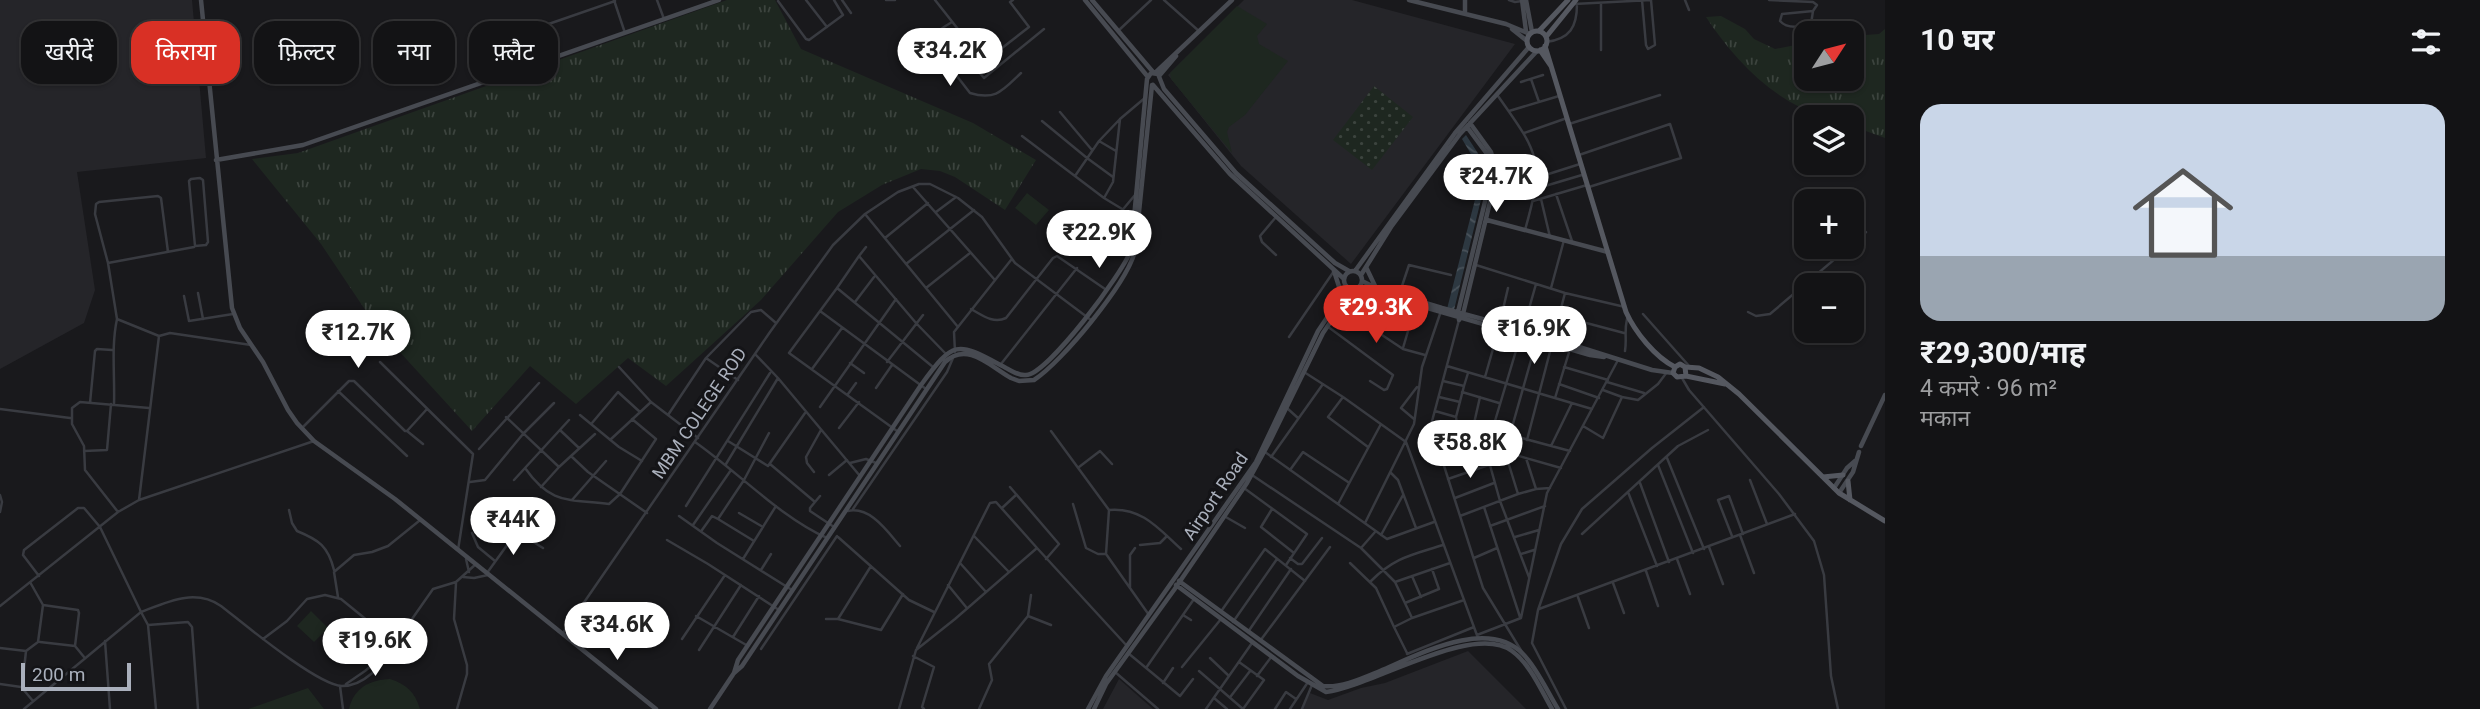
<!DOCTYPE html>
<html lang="hi">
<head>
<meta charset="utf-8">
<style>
  :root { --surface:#131315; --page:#202022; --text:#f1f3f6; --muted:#9d9ea0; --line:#323234; --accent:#d93025 }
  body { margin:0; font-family:Roboto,"Noto Sans Devanagari",sans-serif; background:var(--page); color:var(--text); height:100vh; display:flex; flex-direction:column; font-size:26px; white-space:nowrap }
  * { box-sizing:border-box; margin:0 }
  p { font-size:23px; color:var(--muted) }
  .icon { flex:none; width:38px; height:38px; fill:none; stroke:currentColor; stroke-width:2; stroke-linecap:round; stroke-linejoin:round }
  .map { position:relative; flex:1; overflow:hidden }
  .sheet { display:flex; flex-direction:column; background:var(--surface); width:595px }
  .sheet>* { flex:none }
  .banner { position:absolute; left:21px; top:21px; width:665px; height:63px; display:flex; gap:14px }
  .needle { width:46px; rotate:54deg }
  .controls { position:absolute; left:1794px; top:21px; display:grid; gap:14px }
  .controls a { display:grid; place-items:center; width:70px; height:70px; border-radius:14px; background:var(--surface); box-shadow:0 2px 5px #0004,0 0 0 2px var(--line); font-size:35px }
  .scale { position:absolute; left:21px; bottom:18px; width:110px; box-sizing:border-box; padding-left:7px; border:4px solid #aab0bc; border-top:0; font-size:19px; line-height:24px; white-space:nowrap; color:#aab0bc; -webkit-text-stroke:5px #141417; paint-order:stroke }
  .price { position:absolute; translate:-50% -60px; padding:0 16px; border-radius:24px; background:#fff; color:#222; font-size:23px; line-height:46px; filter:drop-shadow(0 2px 4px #0008) }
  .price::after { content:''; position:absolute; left:50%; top:42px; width:21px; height:16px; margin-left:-10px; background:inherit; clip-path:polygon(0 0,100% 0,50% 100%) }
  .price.current { background:var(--accent); color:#fff }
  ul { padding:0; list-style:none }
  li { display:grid; align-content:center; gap:14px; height:371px; padding:0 35px }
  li+li { border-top:2px solid var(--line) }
  li span { display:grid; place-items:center; height:217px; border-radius:21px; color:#555 }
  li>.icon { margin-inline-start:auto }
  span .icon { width:126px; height:126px; fill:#fffc; stroke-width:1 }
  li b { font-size:30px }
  h2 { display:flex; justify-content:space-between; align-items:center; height:84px; padding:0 35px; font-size:30px }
  .chip { padding:0 24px; border-radius:21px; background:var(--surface); box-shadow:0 2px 5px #0004,0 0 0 2px var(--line); font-size:24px; line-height:63px }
  .chip.current { background:var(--accent); color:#fff }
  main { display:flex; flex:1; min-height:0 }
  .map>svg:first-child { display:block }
  .built { fill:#252529 }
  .grass { fill:url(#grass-tufts) }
  .park { fill:url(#park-dots) }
  .pitch { fill:#1e2720 }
  .water { fill:url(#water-waves) }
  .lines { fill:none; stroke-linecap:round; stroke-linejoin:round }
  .street { stroke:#393b41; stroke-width:2.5 }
  .secondary { stroke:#474a51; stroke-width:4.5 }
  .primary { stroke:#555860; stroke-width:5 }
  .labels { text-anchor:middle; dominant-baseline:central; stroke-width:6; stroke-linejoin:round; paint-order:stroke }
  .street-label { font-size:18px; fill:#aab0bc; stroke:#141417 }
</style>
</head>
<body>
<main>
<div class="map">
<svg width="1885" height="709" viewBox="0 0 1885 709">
  <defs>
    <pattern id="grass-tufts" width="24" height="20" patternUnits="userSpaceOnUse" patternTransform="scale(1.75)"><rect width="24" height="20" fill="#1e2720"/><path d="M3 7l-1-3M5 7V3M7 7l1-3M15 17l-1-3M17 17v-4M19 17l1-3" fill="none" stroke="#3c443e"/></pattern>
    <pattern id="park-dots" width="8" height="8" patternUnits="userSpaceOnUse" patternTransform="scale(1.75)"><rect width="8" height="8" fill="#1e2720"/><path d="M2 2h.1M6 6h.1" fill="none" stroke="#3c443e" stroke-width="1.8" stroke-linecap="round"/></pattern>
    <pattern id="water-waves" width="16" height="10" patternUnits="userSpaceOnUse" patternTransform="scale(1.75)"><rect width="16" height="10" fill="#2d3841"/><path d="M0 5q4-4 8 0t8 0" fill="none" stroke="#49525a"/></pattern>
  </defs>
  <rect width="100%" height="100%" fill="#19191c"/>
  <path class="built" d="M0,0H192L206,158L77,172L95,290L84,323L0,369Z
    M1244,0H1352L1515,44L1351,264L1241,166L1168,75Z
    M1468,651L1526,709H1303L1310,693L1328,700L1361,688L1385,683Z
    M1119,679L1153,709H1103Z"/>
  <path class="grass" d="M727,0H775L801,49L973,123L1036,160L1005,210L955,177L940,171L921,169L882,185L838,212L761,300L666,386L628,358L576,404L530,366L472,431L376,326L321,244L252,159L298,153Z
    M1721,16L1745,29L1754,39L1775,49L1806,43V79H1852V36L1879,34L1885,29V138L1852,126V117C1843,117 1833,119 1824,116C1774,103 1733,58 1706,17Z"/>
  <path class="park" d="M1374,86L1413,117L1372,170L1333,140Z"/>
  <path class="pitch" d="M1237,6L1267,24L1257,36L1259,44L1288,61L1245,115L1229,127L1227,132L1232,153L1171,79L1170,73Z
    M1027,193L1049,210L1036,225L1015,208Z
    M311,611L328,628L314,642L297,626Z
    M390,679C406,684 415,692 420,709H349C354,688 369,680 390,679Z
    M308,688L324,709H248Z"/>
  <path class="water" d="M1466,135L1483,161L1487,175L1454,310L1447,309L1480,180L1478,166L1462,139Z"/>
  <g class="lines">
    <path class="street" d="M614,0L625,33
      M657,0L664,19
      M806,0L827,27
      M842,0L851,13
      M886,0H895
      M935,0L984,62L1029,27L1010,2L1013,0
      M1164,0L1200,32
      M1509,0L1515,2L1522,1
      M1642,0L1646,45L1648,49L1655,45L1651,0
      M1685,0L1689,10
      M1769,0L1813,2L1817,5L1813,11L1811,24C1801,27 1787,29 1780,21L1782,14L1813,11
      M778,1L806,39L809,40L843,15L834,0
      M1574,4L1651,0
      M1601,4V50
      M952,22C943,28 930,33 933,45L970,93C996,101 1003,90 1021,73
      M540,27L615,1
      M1118,31L1151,0
      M1546,42C1570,39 1577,27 1577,4
      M955,44L984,78L1044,29
      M1531,79L1539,102
      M1521,82L1543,75
      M1498,96C1539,154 1545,160 1525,230
      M1509,111L1559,96
      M1060,112L1092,150
      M1042,121L1087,158L1113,177
      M1569,124L1660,95
      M1524,133L1567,118
      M1022,136L1104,198L1132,215
      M1099,141L1116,151
      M1579,155L1670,124L1681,158L1589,187
      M1075,176L1099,141L1120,119
      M200,178L203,180L208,242L206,245L195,246L189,181L191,179Z
      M1536,178L1580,164
      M913,187L994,279
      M1535,189L1582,175
      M1556,194L1572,241
      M1104,198L1113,182L1120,119L1146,97
      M1541,199L1550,237
      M1533,201L1587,185
      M936,212L956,197
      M865,214L958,327
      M1112,222L1133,223
      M885,238L928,203
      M1099,238L1135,195
      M1852,245L1866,232
      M1276,255L1262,242L1260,236L1276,217
      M859,256L866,247
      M108,263L194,247
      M906,264L974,210
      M1476,265L1565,293L1625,307
      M926,288L970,253
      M1551,288L1564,240
      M198,293L203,319
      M1399,295L1409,265L1451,275
      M184,296L189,321L233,314
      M855,302L874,277
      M1340,307L1403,349L1425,355
      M971,309C982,315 993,324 1006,318L1053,258L1057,256L1105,289
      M820,311L837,288
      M1748,312L1756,316L1770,314L1849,247
      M1643,314L1690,367
      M1560,316L1624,333
      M1459,320L1431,425L1483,588L1522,652
      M1500,322L1508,288
      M1327,326L1393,375L1387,389L1384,390L1370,381
      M1523,330L1536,284
      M1521,334L1486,451L1500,501L1529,577
      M159,336L117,319L108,263L95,214L96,204L99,202L158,196L161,198L168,252
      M1289,337L1334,271
      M1553,339L1565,293
      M1403,348L1416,304
      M1625,351C1627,339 1624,332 1627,319
      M955,352L954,332L1011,260
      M755,354L778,378L860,476
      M706,358L738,380
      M380,362L473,454L458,550
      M887,362L923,315
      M850,363L864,373
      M1001,364L1077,268
      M1447,366L1592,409
      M619,367L651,402L698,438
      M933,367L837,288L859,256L916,323L946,354
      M1564,367L1608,380
      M812,369L842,328
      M1304,372L1343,397L1406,442L1478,638
      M1485,377L1499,328
      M1682,378L1689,390L1779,494L1814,541L1824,575L1831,676L1838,709
      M1607,382L1644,393
      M1559,384L1599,398
      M1464,386L1468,373
      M876,388L892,365
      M1603,390L1622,397L1638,400L1658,384L1667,372
      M338,391L407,456
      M1462,392L1499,403
      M848,394L856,383
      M1343,397L1328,417L1368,447
      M1439,397L1460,402
      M1555,398L1570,349
      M90,403L95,351L97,349L112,350
      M114,405C115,375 111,347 117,319
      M820,407L896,299
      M0,409L70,418
      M1288,409L1298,418
      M1435,411L1456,417
      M580,415L619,447L642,461
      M668,415L706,358L751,312L761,310L776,323
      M506,417L559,467
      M1414,419L1401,408L1417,387
      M592,423L618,392L640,412
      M1583,426L1603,438L1622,397
      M302,428L349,381H354L405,431H407L427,409
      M839,428L859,402
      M1492,430L1570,451
      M407,431L423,444
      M561,431L579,448
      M897,431L789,353L820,311L926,389
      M1051,431L1109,510C1142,507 1159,529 1181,549
      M610,440L651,402
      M1527,440L1552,344
      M728,441L768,466L805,413
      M695,442C738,472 780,517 827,538
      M1551,446L1572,403
      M479,449L539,383
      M1468,450L1480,397
      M84,451L107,450L111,404
      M1265,452L1387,539L1434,522
      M1461,452L1487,447
      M1505,452L1561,468
      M571,456L588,472L647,513
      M1271,457L1323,384
      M1667,458L1704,549
      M1443,461L1461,452L1456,417L1464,386L1443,381
      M850,463L866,459L876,463
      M726,464L778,378
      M770,464L815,502
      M1658,465L1693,553
      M1079,467L1100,451L1112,464
      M525,468C551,505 568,499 609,504L620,494L656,439L632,419
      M1290,470L1303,452L1348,482
      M814,472L807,463L806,457L821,430
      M1391,473L1398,480L1416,528
      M829,475L847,460
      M1252,475L1361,548L1395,582
      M1448,479L1506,459
      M514,480L569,420
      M1750,480L1767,524
      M470,482L485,480L523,434L554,403
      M1640,483L1669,562
      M541,487L559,467L595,434
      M1010,487L1059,544L1046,559
      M1244,488L1307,534L1286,565
      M1536,489L1550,488
      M1628,492L1657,566
      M1518,494L1536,489L1526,458
      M0,495L2,502L0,512
      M820,496L810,508V511L834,527
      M1455,498L1494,483
      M139,500L159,336L170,333L251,345
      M572,500L606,461
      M1073,504L1086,548L1098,554H1106L1149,615
      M1338,504L1381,424
      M486,505L510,541
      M686,506L770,373
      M1484,507L1520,617
      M1002,508L1016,495
      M853,509L947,372L953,358
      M1272,509L1261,527L1294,553
      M289,510L292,523L297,531C319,540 328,546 334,570
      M848,511C870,506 887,531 900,546
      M118,512L85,470L84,446L72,424V408L80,402L149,408
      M739,513L763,527
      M679,516L717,543L792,590
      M1224,516L1245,528
      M1460,516L1518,494L1505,452L1537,339
      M1365,523L1414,424L1422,367L1441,311
      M693,525L731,470
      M1490,526L1545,506
      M702,530L712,516L718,519
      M472,533L478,547L495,561
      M1582,534L1678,446L1708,430
      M1381,535L1403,495
      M1740,535L1754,573
      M974,536L1008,571
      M1732,536L1718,500L1729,496L1743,534
      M838,537L909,600L934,612
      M1515,537L1539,530
      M527,538L539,525
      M667,540L708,564L779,610
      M754,541L718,519L744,480L769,433
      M1140,545L1160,543L1167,536
      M1709,547L1723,584
      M1361,548L1375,532
      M1106,554L1109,510
      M1521,554L1534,550
      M1290,558L1298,564H1302L1322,538
      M1474,558L1497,548
      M466,559L469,572
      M743,559L776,506
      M1677,559L1690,594
      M960,563L986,592
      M1350,563L1376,588L1394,627
      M1450,563L1395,582L1412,618L1464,600
      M761,570L771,554
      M1646,571L1658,606
      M487,573L510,541L527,538L543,548
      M39,576L23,555L24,550L78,508H84L100,527L141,612C167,602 195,588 221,606C243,623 317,685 342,686C353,686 363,681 371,674C380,666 387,660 391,649
      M1412,576L1421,597
      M463,577L474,578L488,575
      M1371,581C1395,557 1412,555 1443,545
      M30,582L43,605
      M456,583L454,619L467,665V674L457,709
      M1613,583L1624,613
      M948,585L966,607
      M1130,588V555L1135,548
      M338,597L334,572L354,555L372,552L388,546L419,521
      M1578,597L1589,628
      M1405,603L1439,589L1432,569
      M0,606L118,512L139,500L314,441
      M1539,609L1795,514
      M1222,610L1265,549L1305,581
      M1183,615L1191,620
      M696,616L748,646
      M1028,616L1051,625
      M826,619H838L881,630L903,594
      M838,619L871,566
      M1233,622L1277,559
      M148,625L188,622L192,627L198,709
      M1248,632L1291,569
      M563,633L770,332L833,245L865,214L898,192L919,184H930L958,198L982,217L1015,263L1091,320
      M1477,635L1521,618L1547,493L1618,360
      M733,637L759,596
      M263,639L287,621L307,599L325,595L341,599L395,643
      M682,639L725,575
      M105,641L110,709
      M1260,641L1330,547
      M40,642L75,646
      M0,648L26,651
      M917,648L990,503L996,502L1037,548
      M761,649L837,536
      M699,650L741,585
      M1128,653L1180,696L1193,679
      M1407,653L1394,627L1412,618
      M1407,654L1474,627
      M913,656L934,667L922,707L924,709
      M1210,658L1229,676
      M1239,662L1264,680L1243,709
      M1182,667L1221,619
      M1146,668L1194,599
      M1199,671L1243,709
      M1115,672L1158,709
      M1257,676L1272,656
      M1163,683L1173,668
      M0,684L21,687
      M346,684L365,671L391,649L433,589L456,582L476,564
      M340,686L343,709
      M1231,696L1250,671
      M1214,698L1227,709
      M33,701L22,688L26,651L38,642L43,605L78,610L79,613L75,646L84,657
      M24,709L141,612L148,625L156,709
      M899,709L916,650L955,619L1037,548L1127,646
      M979,709L992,680L989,664L1028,616L1031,595
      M1206,709L1252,643
      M1275,709L1286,692L1296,699
      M1290,709L1308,682
      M1302,709L1312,685
      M1566,709L1532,643L1538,610L1561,544L1582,509L1652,448L1704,407"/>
    <path class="secondary" d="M201,0L232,308L240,328L263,362L288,410L297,423L314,441L395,499L656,709
      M1085,0L1148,77
      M1092,0L1153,72
      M1409,0L1506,24L1530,34
      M1522,0L1526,31
      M1526,0L1532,32
      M1465,14V0
      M1512,29L1527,41
      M1155,73L1232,0
      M1159,76L1176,56
      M1153,85L1230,174L1343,278
      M1467,127L1487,154L1492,173L1458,312L1459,320L1463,314L1497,173L1491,152L1470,123
      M216,160L303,145L719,0
      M1487,220L1608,252
      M1366,267L1376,288
      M1344 280a9 9 0 1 1 18 0a9 9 0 1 1-18 0Z
      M1334,271L1342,296
      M1355,271L1455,133L1529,47
      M1361,275L1391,227L1460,134L1537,51
      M1362,281L1376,288L1442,308L1538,334L1652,370L1673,373
      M1358,288L1590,355L1604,357
      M1861,446L1885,395
      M1834,488L1847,468L1855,461
      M1839,493L1853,472L1859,452
      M1179,581L1323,686C1342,688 1363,678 1380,671C1418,655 1487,617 1523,654C1537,668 1547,691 1558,709
      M1176,585L1298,676L1326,692C1373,686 1473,622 1512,651C1530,664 1541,690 1552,709
      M734,673L738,660L921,385C955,338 957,342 1006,368C1012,371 1019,376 1026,375C1048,374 1123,273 1131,250L1147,79L1151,73L1158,74L1164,89L1236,173L1335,263L1349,271
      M710,709L734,673L742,666L752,651L945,362C967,341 990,366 1011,378L1019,381L1034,380C1062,362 1127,283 1135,251L1152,85
      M1088,709L1106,676L1256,462L1318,331L1347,288
      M1094,709L1106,684L1174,590L1247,483L1270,441L1323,333L1353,289"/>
    <path class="primary" d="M1539,31L1568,0
      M1527 41a10 10 0 1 1 20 0a10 10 0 1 1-20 0Z
      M1546,37L1576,0
      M1545,46L1626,312C1635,332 1655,357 1675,367L1680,364L1685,367L1686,376L1677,377L1673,373L1675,367
      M1540,50L1551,66
      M1685,367L1699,368L1718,377L1739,394L1839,493L1885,521
      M1686,376L1725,384
      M1823,477L1843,475
      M1848,481L1850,500"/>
  </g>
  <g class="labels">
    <g class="street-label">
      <text transform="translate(699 413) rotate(-56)">MBM COLEGE ROD</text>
      <text transform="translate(1215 496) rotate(-56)">Airport Road</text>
    </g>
  </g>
</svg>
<div class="controls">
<a><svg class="needle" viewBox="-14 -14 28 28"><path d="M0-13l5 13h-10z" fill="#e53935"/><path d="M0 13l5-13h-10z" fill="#9d9ea0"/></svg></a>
<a><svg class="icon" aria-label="layers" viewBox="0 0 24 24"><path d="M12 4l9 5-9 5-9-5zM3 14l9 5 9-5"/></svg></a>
<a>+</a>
<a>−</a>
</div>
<div class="scale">200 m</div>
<b class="price" style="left:950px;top:88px">₹34.2K</b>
<b class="price" style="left:1496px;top:214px">₹24.7K</b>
<b class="price" style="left:1099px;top:270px">₹22.9K</b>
<b class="price current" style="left:1376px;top:345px">₹29.3K</b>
<b class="price" style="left:1534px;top:366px">₹16.9K</b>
<b class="price" style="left:358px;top:370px">₹12.7K</b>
<b class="price" style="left:1470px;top:480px">₹58.8K</b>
<b class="price" style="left:513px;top:557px">₹44K</b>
<b class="price" style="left:617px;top:662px">₹34.6K</b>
<b class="price" style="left:375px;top:678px">₹19.6K</b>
<div class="banner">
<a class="chip">खरीदें</a>
<a class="chip current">किराया</a>
<a class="chip">फ़िल्टर</a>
<a class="chip">नया</a>
<a class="chip">फ़्लैट</a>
</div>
</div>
<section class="sheet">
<h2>10 घर<svg class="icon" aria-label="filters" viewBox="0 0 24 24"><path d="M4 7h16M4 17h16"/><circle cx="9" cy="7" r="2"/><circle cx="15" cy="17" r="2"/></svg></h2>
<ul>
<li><span style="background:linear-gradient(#c9d6e8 70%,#9aa5b1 0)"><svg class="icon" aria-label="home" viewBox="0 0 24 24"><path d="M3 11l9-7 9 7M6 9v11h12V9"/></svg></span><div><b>₹29,300/माह</b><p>4 कमरे · 96 m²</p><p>मकान</p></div></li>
</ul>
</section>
</main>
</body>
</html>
